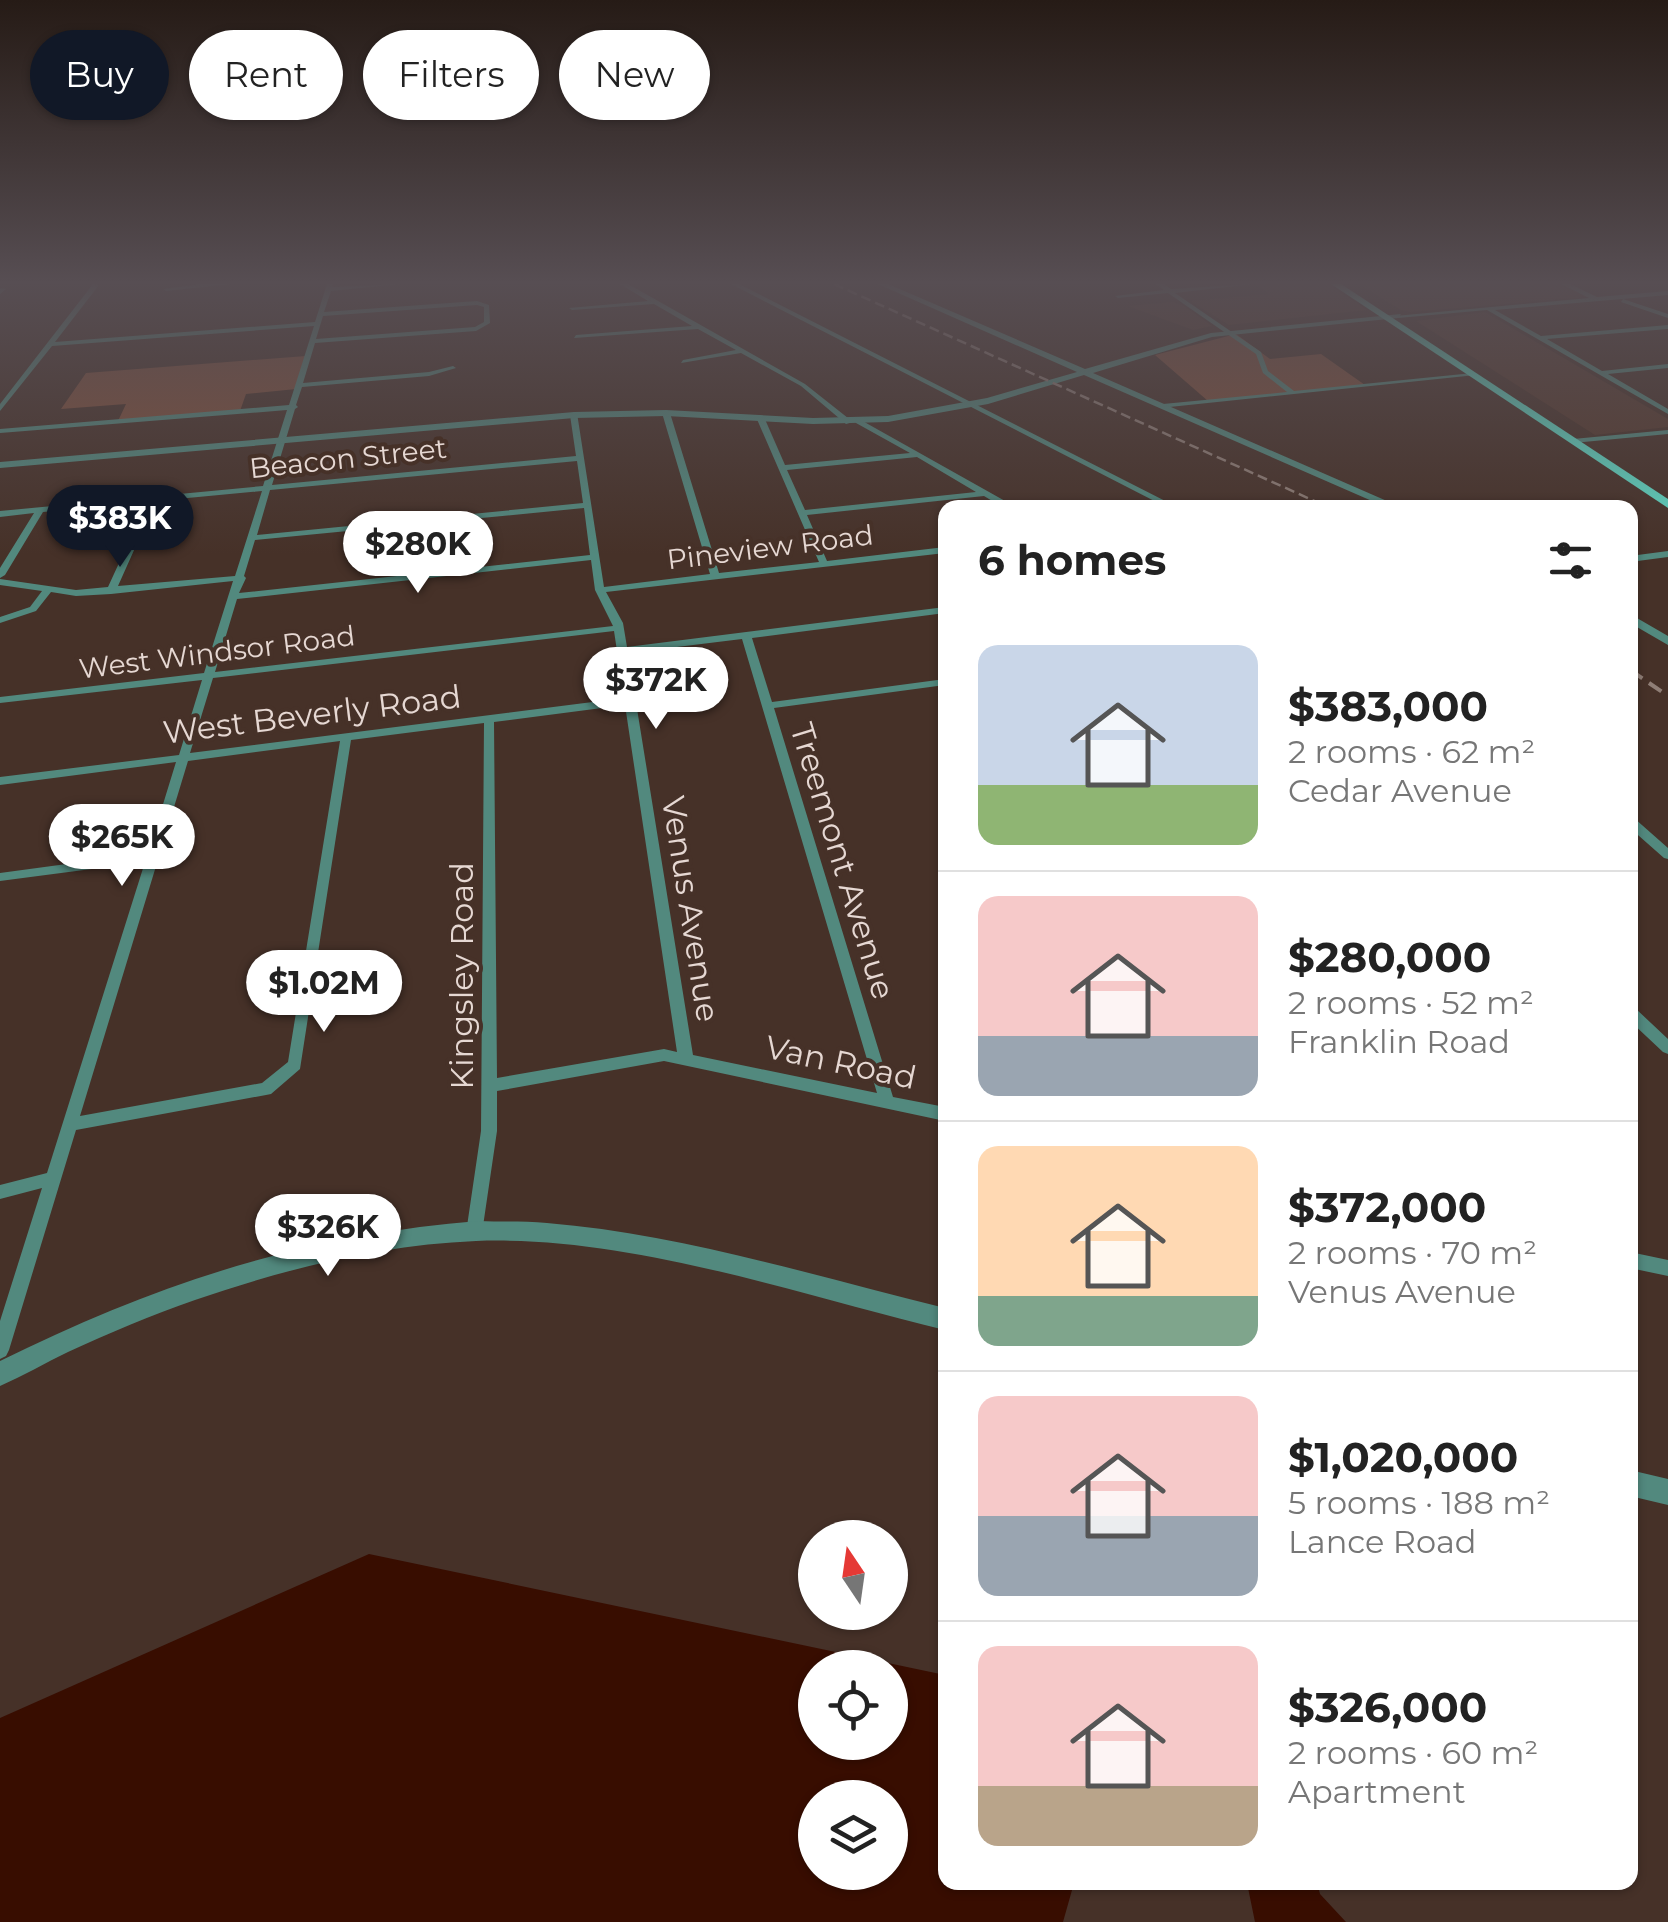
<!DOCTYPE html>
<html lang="en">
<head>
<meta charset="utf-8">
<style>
  :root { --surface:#fff; --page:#f6f6f6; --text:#222; --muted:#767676; --line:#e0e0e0; --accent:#111827 }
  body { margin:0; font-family:Montserrat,sans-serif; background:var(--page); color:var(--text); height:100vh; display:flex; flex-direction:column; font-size:38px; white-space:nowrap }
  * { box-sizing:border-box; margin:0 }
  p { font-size:32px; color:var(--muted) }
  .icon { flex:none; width:55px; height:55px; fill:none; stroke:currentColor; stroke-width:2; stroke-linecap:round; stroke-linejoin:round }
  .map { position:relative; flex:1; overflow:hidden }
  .sheet { position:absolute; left:938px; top:500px; width:700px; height:1390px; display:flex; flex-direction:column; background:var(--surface); border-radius:20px; box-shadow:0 2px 8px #0004 }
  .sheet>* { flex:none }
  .banner { position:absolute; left:30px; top:30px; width:758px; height:90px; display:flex; gap:20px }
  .needle { width:65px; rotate:347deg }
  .tools { position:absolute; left:798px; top:1520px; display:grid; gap:20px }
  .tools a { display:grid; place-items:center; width:110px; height:110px; border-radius:50%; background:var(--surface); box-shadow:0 2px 8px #0004; font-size:50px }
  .price { position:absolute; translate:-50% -85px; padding:0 22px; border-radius:35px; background:#fff; color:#222; font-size:32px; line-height:65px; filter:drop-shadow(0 2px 5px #0008) }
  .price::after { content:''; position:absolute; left:50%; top:60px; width:30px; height:22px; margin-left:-15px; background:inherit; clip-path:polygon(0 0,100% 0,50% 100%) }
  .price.on { background:var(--accent); color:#fff }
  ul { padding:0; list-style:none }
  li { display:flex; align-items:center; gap:30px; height:250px; padding:0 40px }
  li+li { border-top:2px solid var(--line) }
  li span { display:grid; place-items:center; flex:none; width:280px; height:200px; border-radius:20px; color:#555 }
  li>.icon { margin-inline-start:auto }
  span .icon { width:120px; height:120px; fill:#fffc; stroke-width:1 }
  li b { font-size:42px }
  h2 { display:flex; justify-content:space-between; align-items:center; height:120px; padding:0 40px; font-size:42px }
  .tag { padding:0 35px; border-radius:45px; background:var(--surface); box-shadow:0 2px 8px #0004; font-size:35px; line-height:90px }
  .tag.on { background:var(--accent); color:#fff }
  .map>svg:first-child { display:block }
  .built { fill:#54392d }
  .green { fill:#7f4f3a }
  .water { fill:#380d00; fill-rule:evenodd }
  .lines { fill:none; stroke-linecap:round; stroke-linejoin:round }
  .minor { fill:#52897e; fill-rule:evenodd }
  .tertiary { fill:#52897e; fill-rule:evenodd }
  .primary { fill:#5fdac5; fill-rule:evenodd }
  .rail-far1 { stroke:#8f7e76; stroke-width:2.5; stroke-dasharray:10 5; stroke-linecap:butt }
  .rail { stroke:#8f7e76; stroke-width:4; stroke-dasharray:15 8; stroke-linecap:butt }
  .labels { text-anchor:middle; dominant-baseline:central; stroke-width:8; stroke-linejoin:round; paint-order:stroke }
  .far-street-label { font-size:28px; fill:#e6d8d3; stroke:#463128 }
  .street-label { font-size:32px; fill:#e6d8d3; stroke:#463128 }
</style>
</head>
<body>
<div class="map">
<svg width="1668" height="1922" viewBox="0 0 1668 1922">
  <rect width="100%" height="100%" fill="#463128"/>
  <path class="built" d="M1256,284H1328L1367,310L1229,325L1190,301L1269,294Z
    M1359,284H1560L1587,297L1410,312L1401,310Z
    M1173,302L1184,306L1212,326L1193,330L1128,306Z
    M1485,312L1668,419V427L1595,435L1416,321Z"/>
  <path class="green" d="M1236,334L1270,359L1321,354L1365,385L1208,401L1155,355Z
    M306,356L296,389L246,394L240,411L118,421L126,404L61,409L86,373Z"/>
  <path class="water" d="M369,1554L945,1675V1882L1074,1883L1063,1922H0V1718ZM815,1668H890V1742H815ZM815,1798H890V1872H815Z
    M1247,1883H1317L1320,1894L1346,1922H1255Z"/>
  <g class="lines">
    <path class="minor" d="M93,284L99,285L55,342L315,322L327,284H333L332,287L400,284L331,291L324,312L477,301L489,305L490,323L476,331L315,343L303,383L429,372L453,366L456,368L429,376L302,387L296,405L298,407L295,409L272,485L576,456L570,415L577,413L604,587L710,574L662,413L666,411L670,413L719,573L819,562L756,417L760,415L764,417L785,465L910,453L856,423L855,421L859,419L1014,506L1004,508L984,496L807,515L827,561L945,547V553L606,592L623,623L627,647L945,607V613L752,638L772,702L945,679V685L774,708L893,1097L945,1107V1121L664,1061L497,1091V1131L482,1233L480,1239L474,1241L468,1239L466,1233L481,1131L484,723L351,740L300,1069L271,1094L266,1095L76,1130L9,1350L6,1356L0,1359V1321L42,1188L0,1199V1185L47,1173L145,862L0,881V873L148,853L176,762L0,785V777L179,755L202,680L0,703V697L204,673L233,581L111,594L76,596L51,592L36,611L0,623V617L30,607L42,591L0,585V579L76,590L108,587L147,502L43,512L5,575L0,578V568L34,513L0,517V511L263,486L287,410L0,433V429L289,405L314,326L52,346L0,411V404ZM477,305L484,307V322L475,327L316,339L323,316ZM917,457L976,492L805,510L787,470ZM577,461L583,503L257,535L270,490ZM262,491L235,576L118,586L156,501ZM584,508L590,555L239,593L246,578L244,576L255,540ZM591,560L595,590L613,626L215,672L237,599ZM614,631L624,698L190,753L213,678ZM742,639L877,1093L693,1055L628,653ZM625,705L677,1052L664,1049L497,1078L494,722ZM340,741L288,1062L262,1083L80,1116L188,761Z
      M201,284H231L166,291L163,289Z
      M620,284H628L805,384L853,422L846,424L801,386L741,353L681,363L683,360L736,350L698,329L574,338L576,335L692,326L654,304L572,310L569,308L648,301Z
      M731,284H739L1179,508H1168Z
      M1156,284H1164L1171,289L1253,284L1175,293L1261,352L1268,371L1294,391L1473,373L1476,375L1160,408V404H1163L1287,392L1263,373L1256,354L1168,293L1118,298L1115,296L1164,290Z
      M1561,284H1570L1597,297L1668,291V295L1495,310L1541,336L1668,325V329L1547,339L1602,371L1668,364V368L1608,374L1668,409V414L1487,310L1398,318L1395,316L1589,298Z
      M1,288L6,289L0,294V289Z
      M1623,299L1668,314V318L1621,302Z
      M1668,430V434L1573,443L1569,441L1573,439Z
      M1668,551V557L1630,562V556Z
      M1630,817L1634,818L1668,848V859L1664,858L1630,828Z
      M1630,1006L1635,1008L1668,1039V1054L1663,1052L1630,1021Z
      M1630,1252L1668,1260V1276L1630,1268Z"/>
    <path class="tertiary" d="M878,284H888L1085,369L1211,333L1401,314L1398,318L1212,337L1093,373L1403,508H1388L1084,375L988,404L888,422L813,424L666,416L574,418L0,468V462L574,412L666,410L813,418L888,416L987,398L1077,372Z
      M1630,614L1668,636V645L1630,623Z
      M478,1221C501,1222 524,1221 547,1223C682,1234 814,1276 945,1308V1330C797,1294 629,1235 476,1241C380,1245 285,1269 195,1300C152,1315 109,1333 68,1352C45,1363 23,1376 0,1386V1361C156,1284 304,1235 478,1221Z
      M1630,1470L1668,1479V1505L1630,1496Z"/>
    <path class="primary" d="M1331,284H1341L1668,499V508Z"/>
    <path class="rail-far1" d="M834,284L1330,508"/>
    <path class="rail" d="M1630,670L1668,696"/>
  </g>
  <linearGradient id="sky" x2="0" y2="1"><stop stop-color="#261b16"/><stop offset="0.51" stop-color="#574e53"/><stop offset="1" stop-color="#574e53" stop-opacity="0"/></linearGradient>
  <rect width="1668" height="554" fill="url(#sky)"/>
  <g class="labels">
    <g class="far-street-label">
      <text transform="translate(348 458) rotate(-6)">Beacon Street</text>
      <text transform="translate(770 547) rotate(-7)">Pineview Road</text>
      <text transform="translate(217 652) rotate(-7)">West Windsor Road</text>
    </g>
    <g class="street-label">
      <text transform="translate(312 714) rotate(-7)">West Beverly Road</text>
      <text transform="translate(843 861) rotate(73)">Treemont Avenue</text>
      <text transform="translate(691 909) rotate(81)">Venus Avenue</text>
      <text transform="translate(461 976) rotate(-90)">Kingsley Road</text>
      <text transform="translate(841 1062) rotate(12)">Van Road</text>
    </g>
  </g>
</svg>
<div class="tools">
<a><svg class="needle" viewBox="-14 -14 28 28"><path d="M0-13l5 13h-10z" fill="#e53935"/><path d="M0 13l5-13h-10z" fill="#767676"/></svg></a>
<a><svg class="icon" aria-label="locate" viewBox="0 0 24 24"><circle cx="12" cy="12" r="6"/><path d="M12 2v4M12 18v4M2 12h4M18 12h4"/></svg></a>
<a><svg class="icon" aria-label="layers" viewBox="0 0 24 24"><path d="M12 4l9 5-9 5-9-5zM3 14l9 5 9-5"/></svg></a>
</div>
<b class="price on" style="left:120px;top:570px">$383K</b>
<b class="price" style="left:418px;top:596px">$280K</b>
<b class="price" style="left:656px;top:732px">$372K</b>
<b class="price" style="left:122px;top:889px">$265K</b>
<b class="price" style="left:324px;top:1035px">$1.02M</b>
<b class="price" style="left:328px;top:1279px">$326K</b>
<div class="banner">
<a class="tag on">Buy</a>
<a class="tag">Rent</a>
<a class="tag">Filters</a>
<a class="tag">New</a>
</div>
<section class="sheet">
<h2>6 homes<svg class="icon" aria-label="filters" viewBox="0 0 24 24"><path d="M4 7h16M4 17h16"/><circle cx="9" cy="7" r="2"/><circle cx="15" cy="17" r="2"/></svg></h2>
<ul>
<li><span style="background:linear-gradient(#c9d6e8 70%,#8fb573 0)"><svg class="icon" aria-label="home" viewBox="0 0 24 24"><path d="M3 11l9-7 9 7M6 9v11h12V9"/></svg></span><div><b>$383,000</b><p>2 rooms · 62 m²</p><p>Cedar Avenue</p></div></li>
<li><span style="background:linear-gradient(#f6c9c9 70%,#9aa5b1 0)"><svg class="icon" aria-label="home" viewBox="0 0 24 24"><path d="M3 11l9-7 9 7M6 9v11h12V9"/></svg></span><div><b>$280,000</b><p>2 rooms · 52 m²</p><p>Franklin Road</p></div></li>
<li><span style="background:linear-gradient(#ffd9b3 75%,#7fa58c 0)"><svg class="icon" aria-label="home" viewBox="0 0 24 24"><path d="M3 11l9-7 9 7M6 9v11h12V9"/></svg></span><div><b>$372,000</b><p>2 rooms · 70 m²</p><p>Venus Avenue</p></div></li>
<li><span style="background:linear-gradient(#f6c9c9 60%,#9aa5b1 0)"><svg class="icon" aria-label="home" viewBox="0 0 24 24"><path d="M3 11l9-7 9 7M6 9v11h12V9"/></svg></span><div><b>$1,020,000</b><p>5 rooms · 188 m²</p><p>Lance Road</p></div></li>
<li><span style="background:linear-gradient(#f6c9c9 70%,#b9a48a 0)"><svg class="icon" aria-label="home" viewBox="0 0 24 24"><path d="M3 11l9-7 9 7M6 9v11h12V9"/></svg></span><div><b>$326,000</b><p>2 rooms · 60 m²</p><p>Apartment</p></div></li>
</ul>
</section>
</div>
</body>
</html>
